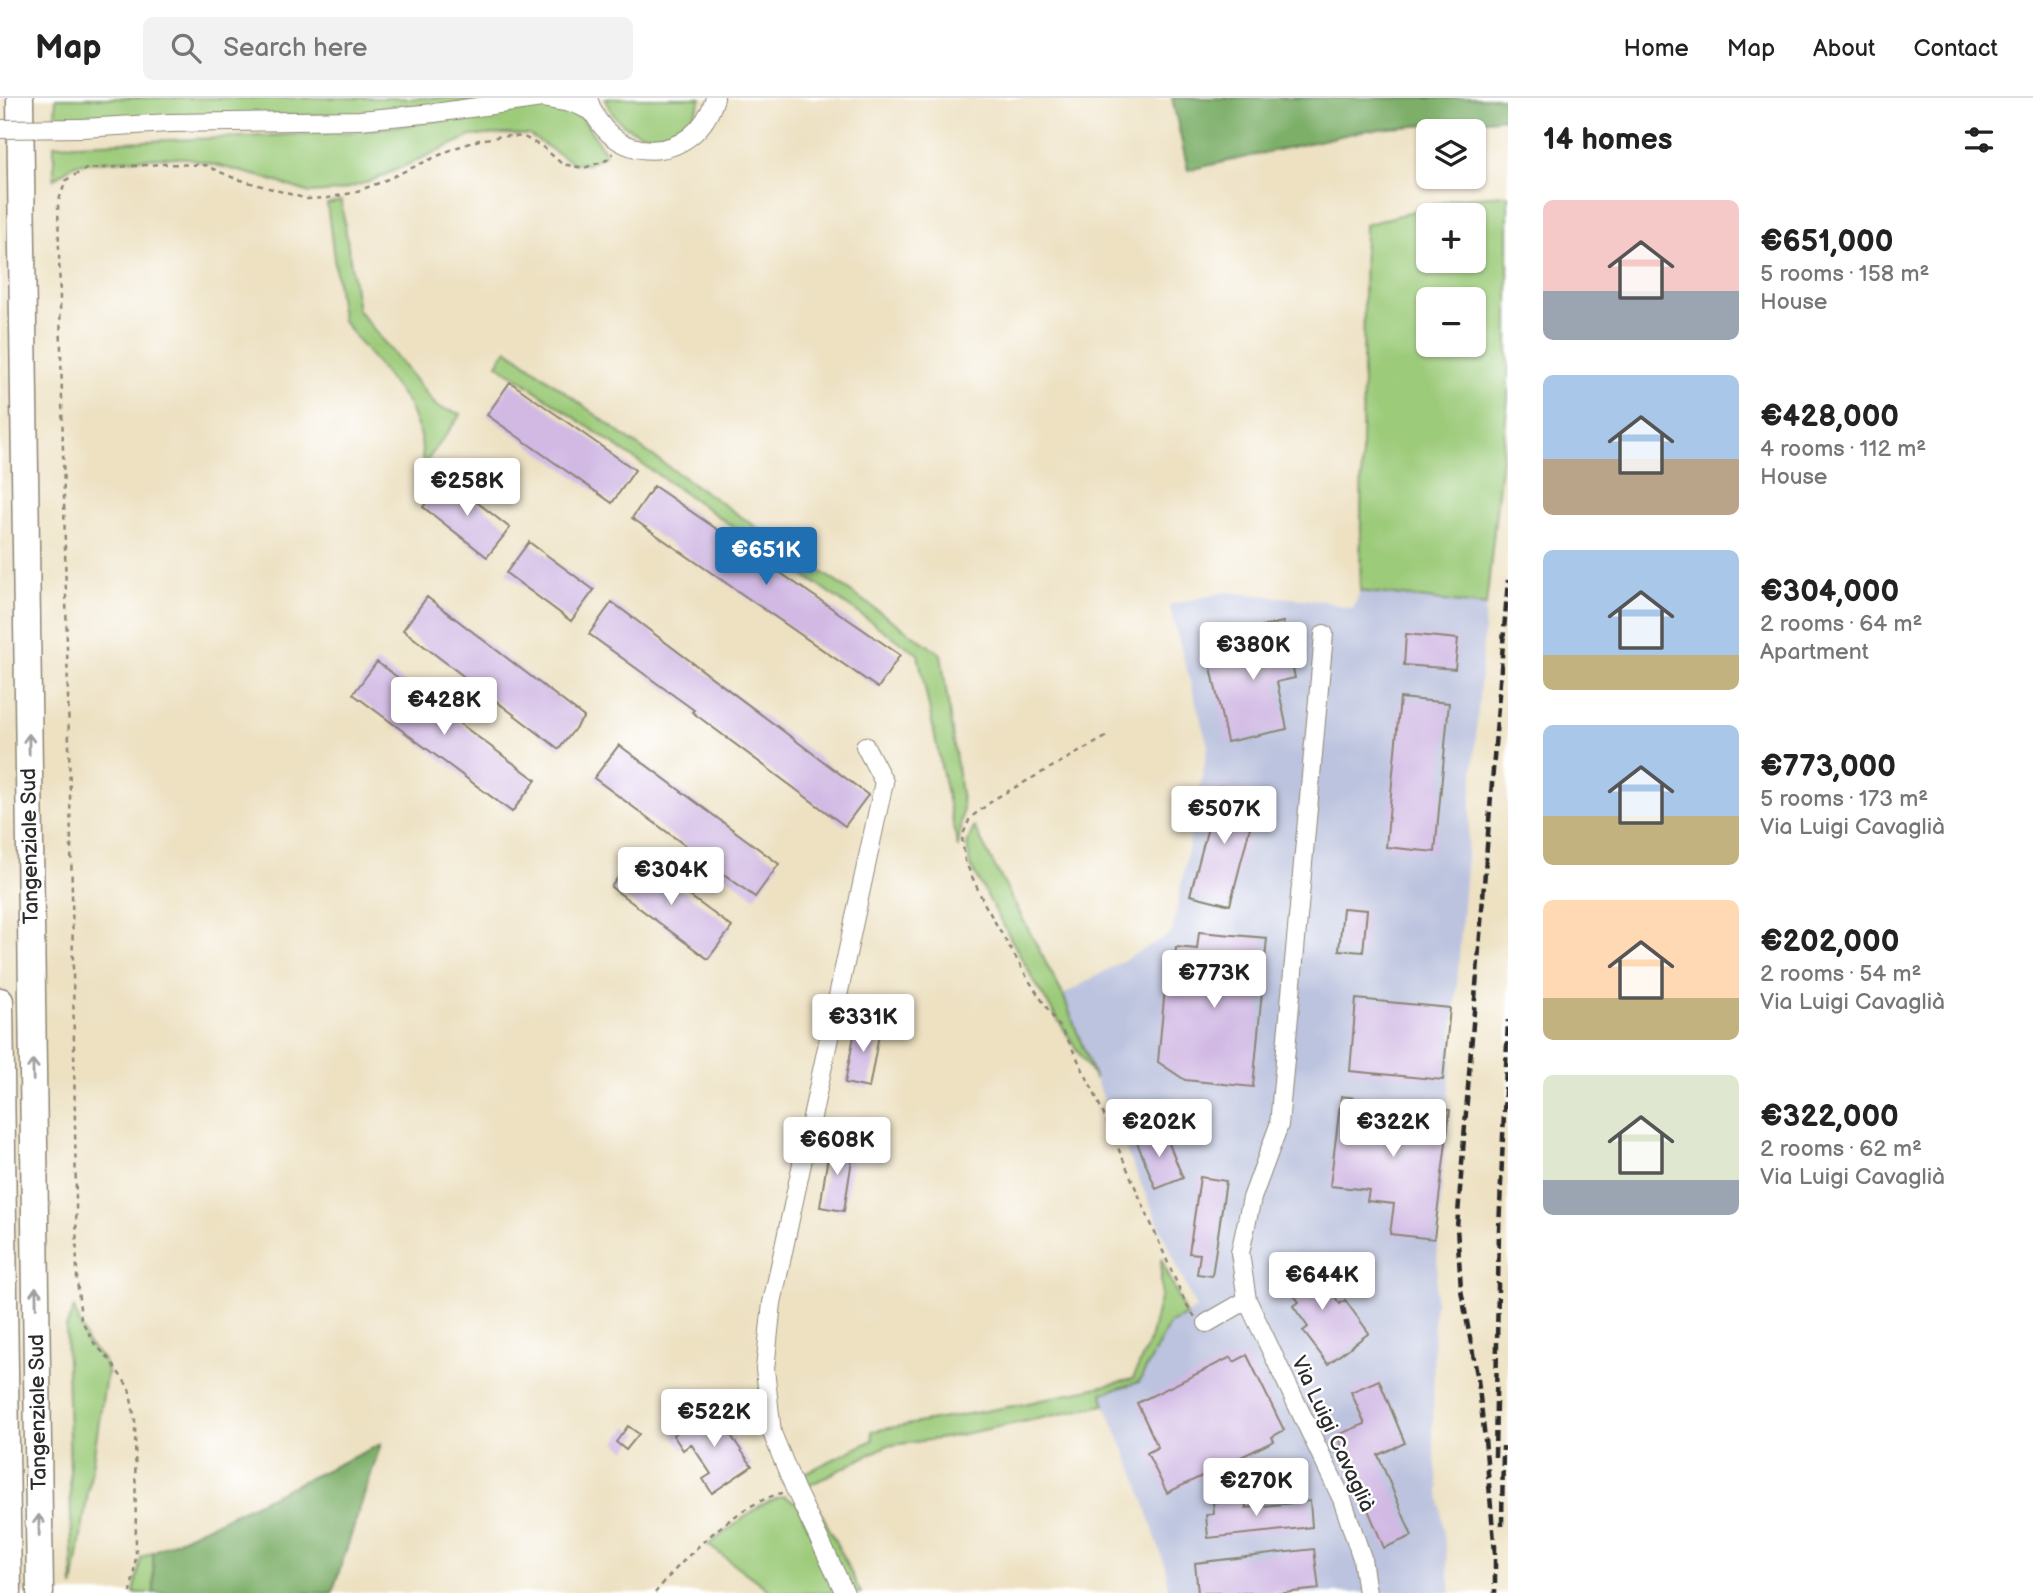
<!DOCTYPE html>
<html lang="en">
<head>
<meta charset="utf-8">
<style>
  :root { --surface:#fff; --page:#f2f2f2; --text:#222; --muted:#767676; --line:#e0e0e0; --accent:#1f6fb2 }
  body { margin:0; font-family:"Balsamiq Sans",sans-serif; background:var(--page); color:var(--text); height:100vh; display:flex; flex-direction:column; font-size:26px; white-space:nowrap }
  * { box-sizing:border-box; margin:0 }
  p { font-size:23px; color:var(--muted) }
  .icon { flex:none; width:38px; height:38px; fill:none; stroke:currentColor; stroke-width:2; stroke-linecap:round; stroke-linejoin:round }
  .map { position:relative; flex:1; overflow:hidden }
  .side { display:flex; flex-direction:column; background:var(--surface); width:525px }
  .side>* { flex:none }
  .buttons { position:absolute; left:1416px; top:21px; display:grid; gap:14px }
  .buttons a { display:grid; place-items:center; width:70px; height:70px; border-radius:10px; background:var(--surface); box-shadow:0 2px 5px #0004; font-size:35px }
  .price { position:absolute; translate:-50% -60px; padding:0 16px; border-radius:7px; background:#fff; color:#222; font-size:23px; line-height:46px; filter:drop-shadow(0 2px 4px #0008) }
  .price::after { content:''; position:absolute; left:50%; top:42px; width:21px; height:16px; margin-left:-10px; background:inherit; clip-path:polygon(0 0,100% 0,50% 100%) }
  .price.on { background:var(--accent); color:#fff }
  ul { padding:0; list-style:none }
  li { display:flex; align-items:center; gap:21px; height:175px; padding:0 35px }
  li span { display:grid; place-items:center; flex:none; width:196px; height:140px; border-radius:10px; color:#555 }
  li>.icon { margin-inline-start:auto }
  span .icon { width:84px; height:84px; fill:#fffc; stroke-width:1 }
  li b { font-size:30px }
  h2 { display:flex; justify-content:space-between; align-items:center; height:84px; padding:0 35px; font-size:30px }
  header { display:flex; align-items:center; gap:42px; box-sizing:border-box; height:98px; padding:0 35px; background:var(--surface); border-bottom:2px solid var(--line) }
  header strong { font-size:33px }
  nav { display:flex; gap:38px; margin-inline-start:auto; font-size:24px }
  .search { width:490px; height:63px; background:var(--page); display:flex; align-items:center; gap:18px; box-sizing:border-box; padding:0 24px; border-radius:10px; color:var(--muted); font-size:26px }
  main { display:flex; flex:1; min-height:0 }
  .map>svg:first-child { display:block }
  .industrial { fill:#bcc3de }
  .green { fill:#9ccb79; stroke:#647b52; stroke-width:2; fill-rule:evenodd }
  .forest { fill:#7daf69; stroke:#546d4a; stroke-width:2 }
  .building { fill:#d1b9e4 }
  .lines { fill:none; stroke-linecap:round; stroke-linejoin:round }
  .minor-casing { stroke:#8c8676; stroke-width:20 }
  .highway-casing { stroke:#8c8676; stroke-width:29 }
  .path { stroke:#8c8676; stroke-width:2.5; stroke-dasharray:5 5; stroke-linecap:butt }
  .minor { stroke:#fff; stroke-width:18 }
  .highway { stroke:#fff; stroke-width:26 }
  .rail { stroke:#2b2b2b; stroke-width:4.5; stroke-dasharray:10 5; stroke-linecap:butt }
  .minor-bridge-casing { stroke:#8c8676; stroke-width:20; stroke-linecap:butt }
  .minor-bridge { stroke:#fff; stroke-width:18 }
  .oneway { stroke:#a0a0a0 }
  .labels { text-anchor:middle; dominant-baseline:central; stroke-width:5; stroke-linejoin:round; paint-order:stroke }
  .street-label { font-size:21px; fill:#2b2b2b; stroke:#fff }
</style>
</head>
<body>
<header>
<strong>Map</strong>
<div class="search"><svg class="icon" aria-label="search" viewBox="0 0 24 24"><circle cx="10" cy="10" r="6"/><path d="M15 15l6 6"/></svg>Search here</div>
<nav><a>Home</a><a>Map</a><a>About</a><a>Contact</a></nav>
</header>
<main>
<div class="map">
<svg width="1508" height="1495" viewBox="0 0 1508 1495">
  <rect width="100%" height="100%" fill="#fff"/>
  <filter id="ink" filterUnits="userSpaceOnUse"><feTurbulence type="fractalNoise" baseFrequency=".0143" numOctaves="2"/><feDisplacementMap in="SourceGraphic" scale="14" xChannelSelector="R" yChannelSelector="G"/><feConvolveMatrix kernelMatrix="1 2 1 2 8 2 1 2 1" color-interpolation-filters="sRGB"/></filter>
  <filter id="wash" filterUnits="userSpaceOnUse"><feTurbulence type="fractalNoise" baseFrequency=".00686" numOctaves="4" result="noise"/><feDisplacementMap in="SourceGraphic" scale="28" xChannelSelector="R" yChannelSelector="G"/><feGaussianBlur stdDeviation="1.57" result="paint"/><feColorMatrix in="noise" values="0 0 0 0 0 0 0 0 0 0 0 0 0 0 0 0 0 1.4 0 .05"/><feComposite in="paint" operator="in"/></filter>
  <g filter="url(#wash)">
    <rect width="100%" height="100%" fill="#ede1c2"/>
    <path class="industrial" d="M1360,493L1486,508L1443,1069L1434,1218L1433,1343L1451,1495H1168L1166,1472L1136,1378L1105,1307L1102,1295L1139,1284L1170,1225L1196,1211L1095,981L1063,897L1172,835L1208,648L1169,507L1225,494L1323,503L1353,511Z"/>
    <path class="green" d="M56,0H496L387,16L55,22Z
      M605,0H701C687,50 620,48 605,0Z
      M542,9H567L581,18L606,56L588,66L573,65L529,37L504,36L471,38L371,83L339,93L310,95L262,79L188,60L161,59L75,66L54,81V47L353,34Z
      M1508,97V301L1486,508L1360,493L1365,127L1458,100ZM1428,117H1474V163H1428ZM1428,201H1474V247H1428Z
      M341,103L358,212L437,309L461,316L423,368L421,338L408,305L342,222L327,106Z
      M507,251L631,343L941,556L963,710L958,750L918,556L497,266Z
      M974,729L1063,897L1095,981L1037,888L970,767L967,746Z
      M1161,1160L1186,1218L1170,1225L1139,1284L1102,1295L1105,1307L944,1340L886,1348L808,1388L861,1495H851L800,1390L807,1387L799,1378L873,1342L872,1333L1024,1306L1133,1281L1150,1242L1161,1196Z
      M74,1210L87,1245L104,1263L107,1272L73,1490L66,1230Z
      M783,1398L797,1405L839,1495H773L708,1447L761,1407Z
      M153,1454L154,1495H134L141,1460Z"/>
    <path class="forest" d="M1172,0H1508V20L1367,32L1188,72Z
      M381,1346L332,1495H154L153,1454Z"/>
    <g id="blocks">
      <path class="building" d="M510,284L635,372L612,405L487,317Z
        M446,380L510,430L487,459L423,409Z
        M654,388L900,557L878,590L632,420Z
        M529,444L594,492L571,523L506,475Z
        M427,499L584,619L559,651L403,532Z
        M612,504L868,697L845,728L692,614L694,612L589,536Z
        M1283,524L1295,580L1277,584L1287,631L1227,644L1208,555L1236,550L1233,535Z
        M1406,536L1458,541L1455,571L1404,567Z
        M377,564L536,682L512,714L353,596Z
        M1400,600L1449,605L1435,754L1386,749Z
        M619,647L779,766L755,799L594,680Z
        M1219,688L1258,698L1230,807L1190,797Z
        M634,757L732,829L708,861L611,789Z
        M1343,810L1367,812L1363,854L1339,852Z
        M1199,834L1267,840L1253,989L1185,982L1158,964L1167,869L1174,870L1176,849L1197,851Z
        M1356,901L1450,910L1443,982L1350,973Z
        M857,922L881,926L869,990L845,985Z
        M1341,998L1450,1012L1434,1141L1390,1136L1394,1106L1367,1103L1369,1092L1330,1088Z
        M1163,1031L1183,1080L1156,1091L1136,1042Z
        M830,1045L854,1049L844,1113L820,1109Z
        M1200,1079L1226,1083L1212,1178L1197,1176L1200,1156L1189,1155Z
        M1296,1157L1320,1188L1324,1184L1340,1206L1345,1202L1369,1235L1328,1266L1303,1233L1308,1229L1293,1208L1299,1204L1275,1173Z
        M1247,1257L1284,1332L1272,1339L1274,1343L1167,1395L1147,1355L1158,1349L1137,1305L1231,1259L1234,1264Z
        M1379,1282L1405,1345L1378,1357L1412,1438L1384,1450L1337,1337L1365,1326L1351,1294Z
        M712,1310L752,1368L712,1395L703,1381L711,1376L691,1346L683,1352L673,1337Z
        M628,1328L639,1336L626,1352L616,1344Z
        M1245,1401L1246,1410L1310,1403L1312,1429L1208,1440L1206,1417L1214,1416L1213,1404Z
        M1314,1451L1319,1491L1284,1495H1198L1195,1465Z"/>
    </g>
  </g>
  <g filter="url(#ink)">
    <use href="#blocks" fill-opacity="0" stroke="#8c8676" stroke-width="2"/>
    <g class="lines">
      <g class="minor-casing">
        <path id="minor" d="M541,0L576,6L592,14
          M588,0C607,69 695,69 715,0
          M82,30L170,25L360,22L434,15L542,0
          M1324,536L1279,1027L1252,1100L1240,1155L1247,1202L1342,1401L1362,1460L1367,1495
          M1207,1225L1247,1202
          M845,1495L795,1391L772,1335L765,1271L772,1205L884,684L865,648"/>
      </g>
      <g class="highway-casing">
        <path id="highway" d="M20,0L40,1495
          M0,903L8,1495"/>
      </g>
      <path class="path" d="M1106,639L996,700L970,720L962,739L965,763L984,805L1028,881L1068,942L1093,992L1185,1204L1195,1219
        M131,1495L136,1458L135,1322L129,1290L110,1262L94,1245L81,1221L77,1181L72,795L58,105L66,82L86,71L162,66L204,67L234,80L307,101L328,100L352,95L379,85L455,50L479,42L502,38L524,39L544,50L562,66L584,70L607,62L613,55
        M655,1495C684,1459 736,1407 782,1395"/>
      <use href="#minor" class="minor"/>
      <use href="#highway" class="highway"/>
      <path class="rail" d="M1495,1359L1499,1132L1508,922
        M1502,1428L1503,1348
        M1495,1446V1495
        M1495,1455L1485,1341L1478,1282L1461,1192L1457,1129L1508,482"/>
      <g class="minor-bridge-casing">
        <path id="minor-bridge" d="M0,31L82,30"/>
      </g>
      <use href="#minor-bridge" class="minor-bridge"/>
    </g>
    <defs><path id="oneway-shaft" d="M-6 0H5M1.5-3L5.5 0L1.5 3" fill="none" stroke-width="1.6" stroke-linecap="round" stroke-linejoin="round" transform="scale(1.75)"/></defs>
    <g class="oneway">
      <use href="#oneway-shaft" transform="translate(29 646) rotate(-91)"/>
      <use href="#oneway-shaft" transform="translate(33 972) rotate(-91)"/>
      <use href="#oneway-shaft" transform="translate(36 1199) rotate(-91)"/>
      <use href="#oneway-shaft" transform="translate(39 1427) rotate(-91)"/>
    </g>
  </g>
  <g class="labels">
    <g class="street-label">
      <text transform="translate(30 748) rotate(-91)">Tangenziale Sud</text>
      <text transform="translate(38 1314) rotate(-91)">Tangenziale Sud</text>
      <text transform="translate(1333 1336) rotate(65)">Via Luigi Cavaglià</text>
    </g>
  </g>
</svg>
<div class="buttons">
<a><svg class="icon" aria-label="layers" viewBox="0 0 24 24"><path d="M12 4l9 5-9 5-9-5zM3 14l9 5 9-5"/></svg></a>
<a>+</a>
<a>−</a>
</div>
<b class="price" style="left:467px;top:420px">€258K</b>
<b class="price on" style="left:766px;top:489px">€651K</b>
<b class="price" style="left:1253px;top:584px">€380K</b>
<b class="price" style="left:444px;top:639px">€428K</b>
<b class="price" style="left:1224px;top:748px">€507K</b>
<b class="price" style="left:671px;top:809px">€304K</b>
<b class="price" style="left:1214px;top:912px">€773K</b>
<b class="price" style="left:863px;top:956px">€331K</b>
<b class="price" style="left:1159px;top:1061px">€202K</b>
<b class="price" style="left:1393px;top:1061px">€322K</b>
<b class="price" style="left:837px;top:1079px">€608K</b>
<b class="price" style="left:1322px;top:1214px">€644K</b>
<b class="price" style="left:714px;top:1351px">€522K</b>
<b class="price" style="left:1256px;top:1420px">€270K</b>
</div>
<section class="side">
<h2>14 homes<svg class="icon" aria-label="filters" viewBox="0 0 24 24"><path d="M4 7h16M4 17h16"/><circle cx="9" cy="7" r="2"/><circle cx="15" cy="17" r="2"/></svg></h2>
<ul>
<li><span style="background:linear-gradient(#f6c9c9 65%,#9aa5b1 0)"><svg class="icon" aria-label="home" viewBox="0 0 24 24"><path d="M3 11l9-7 9 7M6 9v11h12V9"/></svg></span><div><b>€651,000</b><p>5 rooms · 158 m²</p><p>House</p></div></li>
<li><span style="background:linear-gradient(#a9c7e8 60%,#b9a48a 0)"><svg class="icon" aria-label="home" viewBox="0 0 24 24"><path d="M3 11l9-7 9 7M6 9v11h12V9"/></svg></span><div><b>€428,000</b><p>4 rooms · 112 m²</p><p>House</p></div></li>
<li><span style="background:linear-gradient(#a9c7e8 75%,#c2b280 0)"><svg class="icon" aria-label="home" viewBox="0 0 24 24"><path d="M3 11l9-7 9 7M6 9v11h12V9"/></svg></span><div><b>€304,000</b><p>2 rooms · 64 m²</p><p>Apartment</p></div></li>
<li><span style="background:linear-gradient(#a9c7e8 65%,#c2b280 0)"><svg class="icon" aria-label="home" viewBox="0 0 24 24"><path d="M3 11l9-7 9 7M6 9v11h12V9"/></svg></span><div><b>€773,000</b><p>5 rooms · 173 m²</p><p>Via Luigi Cavaglià</p></div></li>
<li><span style="background:linear-gradient(#ffd9b3 70%,#c2b280 0)"><svg class="icon" aria-label="home" viewBox="0 0 24 24"><path d="M3 11l9-7 9 7M6 9v11h12V9"/></svg></span><div><b>€202,000</b><p>2 rooms · 54 m²</p><p>Via Luigi Cavaglià</p></div></li>
<li><span style="background:linear-gradient(#dfe7d0 75%,#9aa5b1 0)"><svg class="icon" aria-label="home" viewBox="0 0 24 24"><path d="M3 11l9-7 9 7M6 9v11h12V9"/></svg></span><div><b>€322,000</b><p>2 rooms · 62 m²</p><p>Via Luigi Cavaglià</p></div></li>
</ul>
</section>
</main>
</body>
</html>
